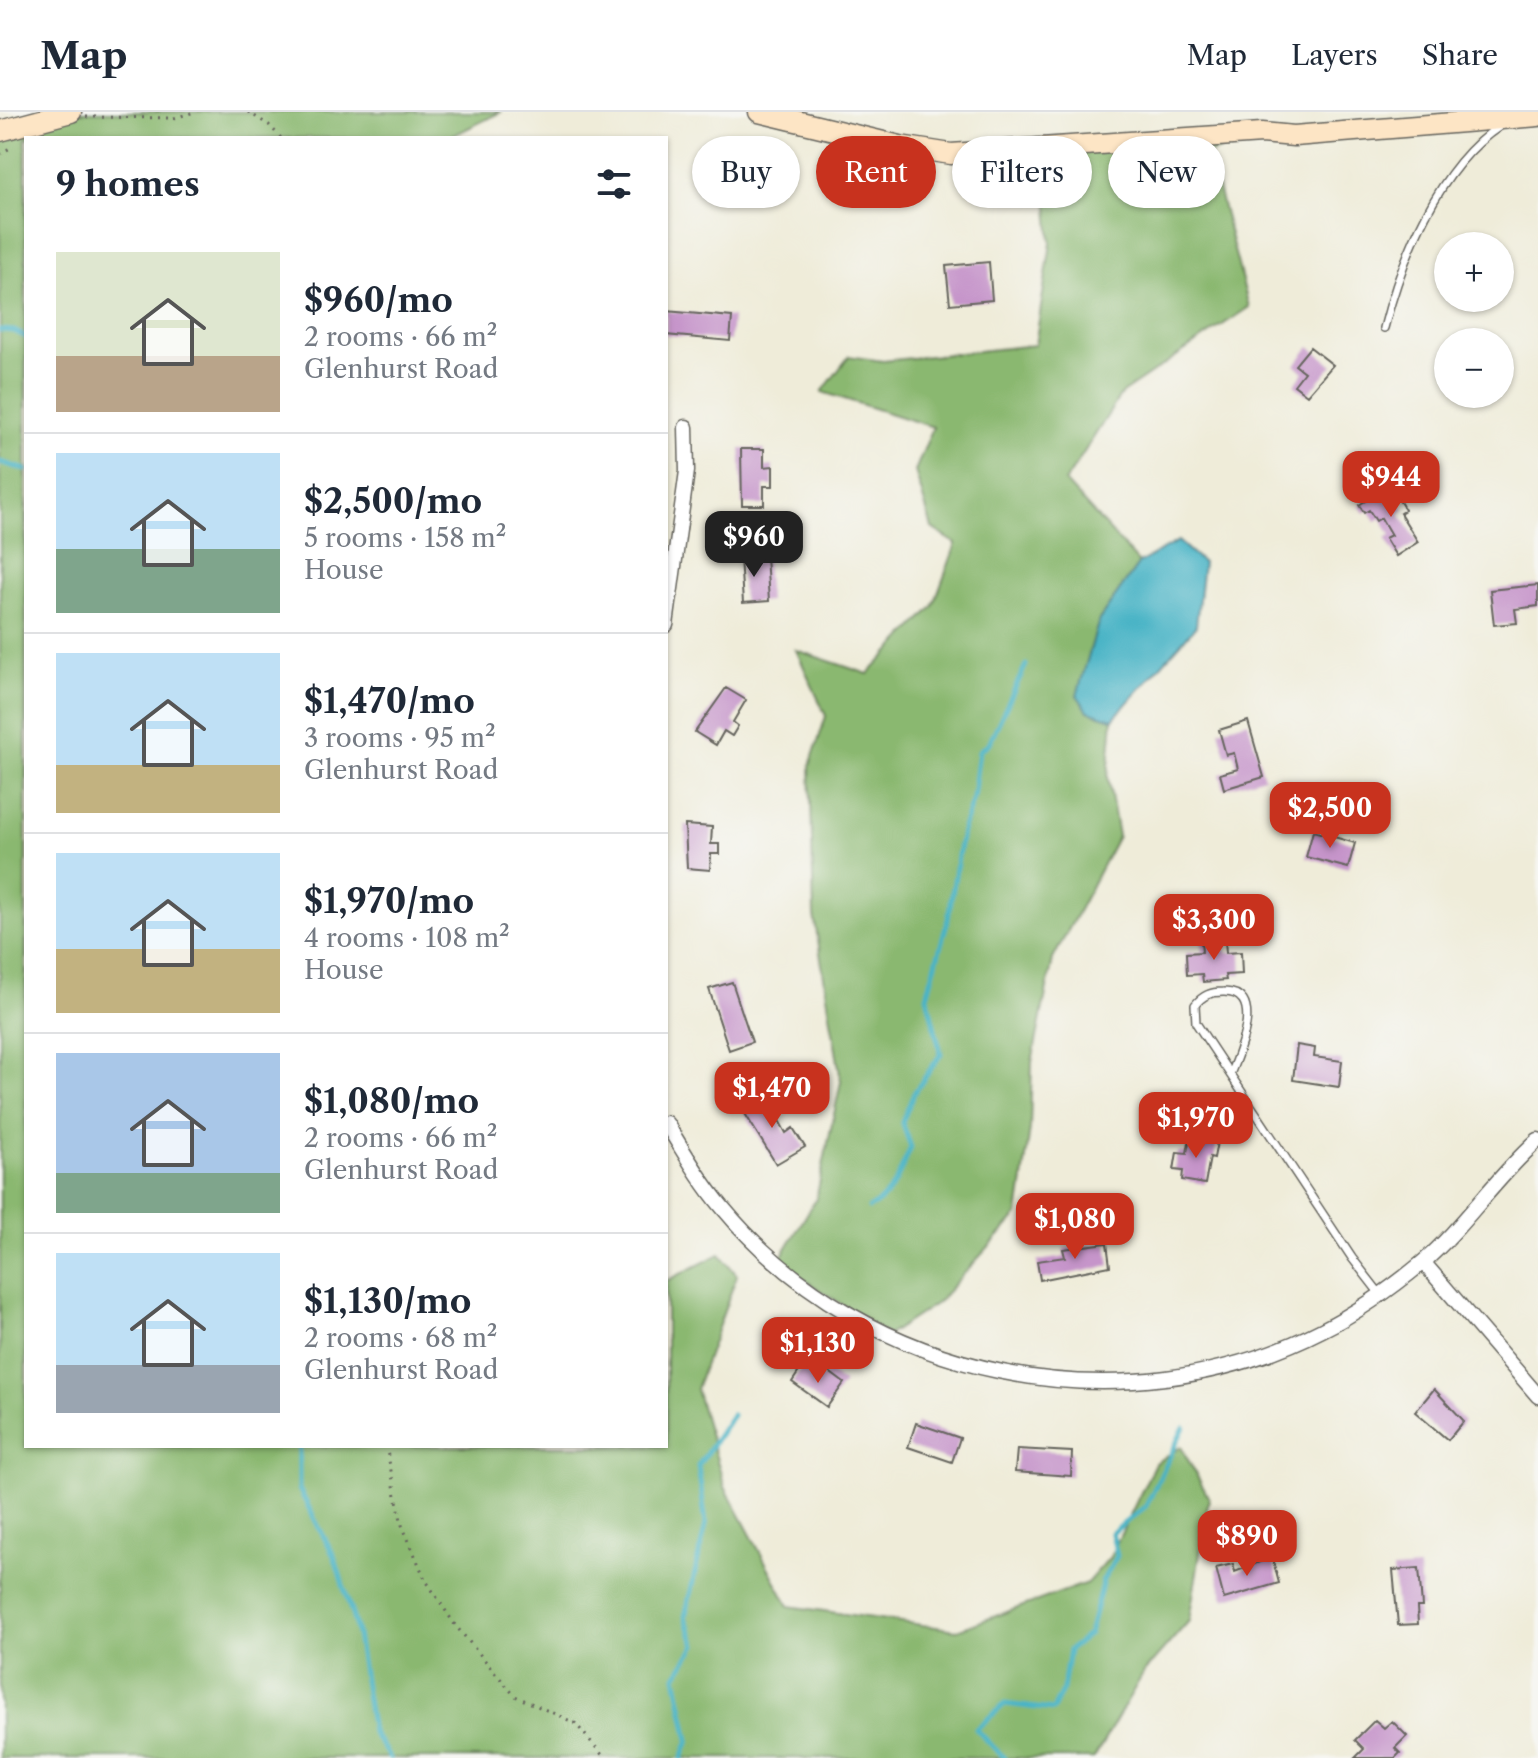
<!DOCTYPE html>
<html lang="en">
<head>
<meta charset="utf-8">
<style>
  :root { --surface:#fff; --page:#f2f2f3; --text:#1f2937; --muted:#747a83; --line:#e0e1e3; --accent:#c8321e }
  body { margin:0; font-family:"Libre Caslon Text",serif; background:var(--page); color:var(--text); height:100vh; display:flex; flex-direction:column; font-size:30px; white-space:nowrap }
  * { box-sizing:border-box; margin:0 }
  p { font-size:26px; color:var(--muted) }
  .icon { flex:none; width:44px; height:44px; fill:none; stroke:currentColor; stroke-width:2; stroke-linecap:round; stroke-linejoin:round }
  .map { position:relative; flex:1; overflow:hidden }
  .side { position:absolute; left:24px; top:24px; width:644px; height:1312px; display:flex; flex-direction:column; background:var(--surface); border-radius:0px; box-shadow:0 2px 6px #0004 }
  .side>* { flex:none }
  .guide { position:absolute; left:692px; top:24px; width:726px; height:72px; display:flex; gap:16px }
  .fabs { position:absolute; left:1434px; top:120px; display:grid; gap:16px }
  .fabs a { display:grid; place-items:center; width:80px; height:80px; border-radius:50%; background:var(--surface); box-shadow:0 2px 6px #0004; font-size:40px }
  .price { position:absolute; translate:-50% -68px; padding:0 18px; border-radius:16px; background:var(--accent); color:#fff; font-size:26px; line-height:52px; filter:drop-shadow(0 2px 4px #0008) }
  .price::after { content:''; position:absolute; left:50%; top:48px; width:24px; height:18px; margin-left:-12px; background:inherit; clip-path:polygon(0 0,100% 0,50% 100%) }
  .price.active { background:#222; color:#fff }
  ul { padding:0; list-style:none }
  li { display:flex; align-items:center; gap:24px; height:200px; padding:0 32px }
  li+li { border-top:2px solid var(--line) }
  li span { display:grid; place-items:center; flex:none; width:224px; height:160px; border-radius:0px; color:#555 }
  li>.icon { margin-inline-start:auto }
  span .icon { width:96px; height:96px; fill:#fffc; stroke-width:1 }
  li b { font-size:34px }
  h2 { display:flex; justify-content:space-between; align-items:center; height:96px; padding:0 32px; font-size:34px }
  .tag { padding:0 28px; border-radius:36px; background:var(--surface); box-shadow:0 2px 6px #0004; font-size:28px; line-height:72px }
  .tag.active { background:var(--accent); color:#fff }
  header { display:flex; align-items:center; gap:48px; box-sizing:border-box; height:112px; padding:0 40px; background:var(--surface); border-bottom:2px solid var(--line) }
  header strong { font-size:38px }
  nav { display:flex; gap:44px; margin-inline-start:auto; font-size:28px }
  .map>svg:first-child { display:block }
  .forest { fill:#8ab870; stroke:#536a46; stroke-width:2 }
  .water { fill:#48b4c6; stroke:#326871; stroke-width:2 }
  .lines { fill:none; stroke-linecap:round; stroke-linejoin:round }
  .stream { stroke:#48b4c6; stroke-width:5 }
  .building { fill:#c695ca }
  .lane-casing { stroke:#66655e; stroke-width:10 }
  .street-casing { stroke:#66655e; stroke-width:17 }
  .secondary-casing { stroke:#66655e; stroke-width:23 }
  .path { stroke:#66655e; stroke-width:3; stroke-dasharray:2 6; stroke-linecap:butt }
  .lane { stroke:#fff; stroke-width:7 }
  .street { stroke:#fff; stroke-width:14 }
  .secondary { stroke:#fde5c5; stroke-width:20 }
</style>
</head>
<body>
<header>
<strong>Map</strong>
<nav><a>Map</a><a>Layers</a><a>Share</a></nav>
</header>
<div class="map">
<svg width="1538" height="1646" viewBox="0 0 1538 1646">
  <rect width="100%" height="100%" fill="#f6f6f2"/>
  <filter id="ink" filterUnits="userSpaceOnUse"><feTurbulence type="fractalNoise" baseFrequency=".0125" numOctaves="2"/><feDisplacementMap in="SourceGraphic" scale="16" xChannelSelector="R" yChannelSelector="G"/><feConvolveMatrix kernelMatrix="1 2 1 2 8 2 1 2 1" color-interpolation-filters="sRGB"/></filter>
  <filter id="wash" filterUnits="userSpaceOnUse"><feTurbulence type="fractalNoise" baseFrequency=".006" numOctaves="4" result="noise"/><feDisplacementMap in="SourceGraphic" scale="32" xChannelSelector="R" yChannelSelector="G"/><feGaussianBlur stdDeviation="1.8" result="paint"/><feColorMatrix in="noise" values="0 0 0 0 0 0 0 0 0 0 0 0 0 0 0 0 0 1.4 0 .05"/><feComposite in="paint" operator="in"/></filter>
  <g filter="url(#wash)">
    <rect width="100%" height="100%" fill="#efecd9"/>
    <path class="forest" d="M37,0H501L448,26H26V1334H666V1169L720,1142L737,1163L696,1277L725,1375L789,1494L957,1518L1087,1471L1110,1445L1155,1351L1181,1335L1209,1386L1189,1509L1144,1560L1094,1646H0V27Z
      M1262,21L1209,42L1249,195L1122,281L1065,370L1139,451L1099,508L1088,599L1113,607L1108,665L1118,724L1053,847L1032,950L1030,1017L1018,1103L937,1191L888,1223L778,1150L816,1087L841,969L814,804L810,654L826,604L796,538L868,562L933,495L956,432L932,416L915,359L933,315L822,280L849,244L883,249L1035,233L1051,131L1043,35Z"/>
    <path class="water" d="M1178,429L1203,451L1196,514L1113,607L1088,599L1077,583L1099,508L1139,451Z"/>
    <g class="lines">
      <path class="stream" d="M0,218L14,219L26,225
        M0,350L26,358
        M869,1096C894,1084 900,1059 911,1035L902,1010L914,981L941,942L927,884L948,807L962,719L973,686L979,639L989,631L1026,553
        M299,1334V1377L335,1446L356,1516L372,1620L390,1646
        M682,1646L689,1628L676,1564L696,1533L685,1505L706,1412L698,1354L732,1303
        M1004,1646L976,1617L1005,1592L1053,1598L1063,1577L1069,1538L1089,1522L1103,1468L1117,1444L1112,1421L1146,1394L1184,1315"/>
    </g>
    <g id="blocks">
      <path class="building" d="M989,150L992,188L950,192L946,154Z
        M666,199L732,205L730,229L666,223Z
        M1310,235L1333,253L1307,283L1294,273L1304,260L1295,253Z
        M741,337H764V355L773,354V374H764V393H742Z
        M1390,373L1405,398L1400,401L1418,430L1396,444L1385,426L1391,423L1381,406L1376,409L1369,398L1364,401L1359,393Z
        M766,444L769,489L743,491L740,445Z
        M1538,473V494L1515,497L1517,511L1494,513L1490,478Z
        M726,576L746,588L733,610L738,614L732,624L724,619L716,633L695,620Z
        M1248,609L1264,665L1224,677L1220,662L1238,657L1234,641L1226,643L1219,618Z
        M685,713L712,715L711,732H719V742H711L710,758L687,756Z
        M1313,719L1355,731L1348,756L1306,745Z
        M1225,828L1226,841L1241,840L1242,862L1225,863L1226,868L1203,870L1202,862L1187,863L1186,841L1202,840L1201,829Z
        M732,870L752,930L729,938L709,877Z
        M1297,933L1315,936L1314,945L1342,949L1339,975L1293,968Z
        M764,982L786,1021L793,1016L805,1035L776,1052L741,995Z
        M1190,1025L1217,1030L1214,1046L1210,1045L1205,1072L1182,1068L1183,1059L1174,1058L1177,1040L1187,1041Z
        M1107,1131L1110,1154L1040,1168L1037,1149L1065,1145L1063,1137Z
        M804,1252L823,1266L828,1259L844,1271L827,1295L792,1270Z
        M1434,1277L1464,1309L1448,1328L1415,1300Z
        M916,1311L960,1326L952,1350L908,1335Z
        M1017,1337L1072,1340L1071,1364L1015,1360Z
        M1272,1445L1279,1471L1224,1487L1216,1456L1233,1452L1235,1460Z
        M1419,1456L1422,1495H1417L1418,1512L1398,1513L1393,1458Z
        M1375,1608L1384,1616L1392,1609L1407,1624L1395,1636L1400,1641L1395,1646H1355L1364,1637L1355,1628Z"/>
    </g>
  </g>
  <g filter="url(#ink)">
    <use href="#blocks" fill-opacity="0" stroke="#66655e" stroke-width="2"/>
    <g class="lines">
      <g class="lane-casing">
        <path id="lane" d="M1384,216C1402,146 1438,55 1500,14
          M1231,960C1239,940 1266,879 1223,880C1211,880 1203,883 1195,893L1196,911L1352,1146L1380,1182"/>
      </g>
      <g class="street-casing">
        <path id="street" d="M666,513L687,359L686,315
          M666,1011C684,1040 701,1070 723,1096C866,1268 1123,1320 1322,1218C1356,1201 1392,1176 1422,1151C1464,1115 1496,1065 1538,1028
          M1423,1150L1538,1284"/>
      </g>
      <g class="secondary-casing">
        <path id="secondary" d="M759,0L900,34L951,42L1262,21L1294,24L1538,4
          M0,19L71,0"/>
      </g>
      <path class="path" d="M248,0L269,13L281,26
        M86,5L174,6L195,0
        M0,42L10,36
        M386,1334L402,1413L425,1467L455,1513L515,1584L575,1611L605,1646"/>
      <use href="#lane" class="lane"/>
      <use href="#street" class="street"/>
      <use href="#secondary" class="secondary"/>
    </g>
  </g>
</svg>
<div class="fabs">
<a>+</a>
<a>−</a>
</div>
<b class="price" style="left:1391px;top:407px">$944</b>
<b class="price active" style="left:754px;top:467px">$960</b>
<b class="price" style="left:1330px;top:738px">$2,500</b>
<b class="price" style="left:1214px;top:850px">$3,300</b>
<b class="price" style="left:772px;top:1018px">$1,470</b>
<b class="price" style="left:1196px;top:1048px">$1,970</b>
<b class="price" style="left:1075px;top:1149px">$1,080</b>
<b class="price" style="left:818px;top:1273px">$1,130</b>
<b class="price" style="left:1247px;top:1466px">$890</b>
<div class="guide">
<a class="tag">Buy</a>
<a class="tag active">Rent</a>
<a class="tag">Filters</a>
<a class="tag">New</a>
</div>
<section class="side">
<h2>9 homes<svg class="icon" aria-label="filters" viewBox="0 0 24 24"><path d="M4 7h16M4 17h16"/><circle cx="9" cy="7" r="2"/><circle cx="15" cy="17" r="2"/></svg></h2>
<ul>
<li><span style="background:linear-gradient(#dfe7d0 65%,#b9a48a 0)"><svg class="icon" aria-label="home" viewBox="0 0 24 24"><path d="M3 11l9-7 9 7M6 9v11h12V9"/></svg></span><div><b>$960/mo</b><p>2 rooms · 66 m²</p><p>Glenhurst Road</p></div></li>
<li><span style="background:linear-gradient(#bfe0f5 60%,#7fa58c 0)"><svg class="icon" aria-label="home" viewBox="0 0 24 24"><path d="M3 11l9-7 9 7M6 9v11h12V9"/></svg></span><div><b>$2,500/mo</b><p>5 rooms · 158 m²</p><p>House</p></div></li>
<li><span style="background:linear-gradient(#bfe0f5 70%,#c2b280 0)"><svg class="icon" aria-label="home" viewBox="0 0 24 24"><path d="M3 11l9-7 9 7M6 9v11h12V9"/></svg></span><div><b>$1,470/mo</b><p>3 rooms · 95 m²</p><p>Glenhurst Road</p></div></li>
<li><span style="background:linear-gradient(#bfe0f5 60%,#c2b280 0)"><svg class="icon" aria-label="home" viewBox="0 0 24 24"><path d="M3 11l9-7 9 7M6 9v11h12V9"/></svg></span><div><b>$1,970/mo</b><p>4 rooms · 108 m²</p><p>House</p></div></li>
<li><span style="background:linear-gradient(#a9c7e8 75%,#7fa58c 0)"><svg class="icon" aria-label="home" viewBox="0 0 24 24"><path d="M3 11l9-7 9 7M6 9v11h12V9"/></svg></span><div><b>$1,080/mo</b><p>2 rooms · 66 m²</p><p>Glenhurst Road</p></div></li>
<li><span style="background:linear-gradient(#bfe0f5 70%,#9aa5b1 0)"><svg class="icon" aria-label="home" viewBox="0 0 24 24"><path d="M3 11l9-7 9 7M6 9v11h12V9"/></svg></span><div><b>$1,130/mo</b><p>2 rooms · 68 m²</p><p>Glenhurst Road</p></div></li>
</ul>
</section>
</div>
</body>
</html>
